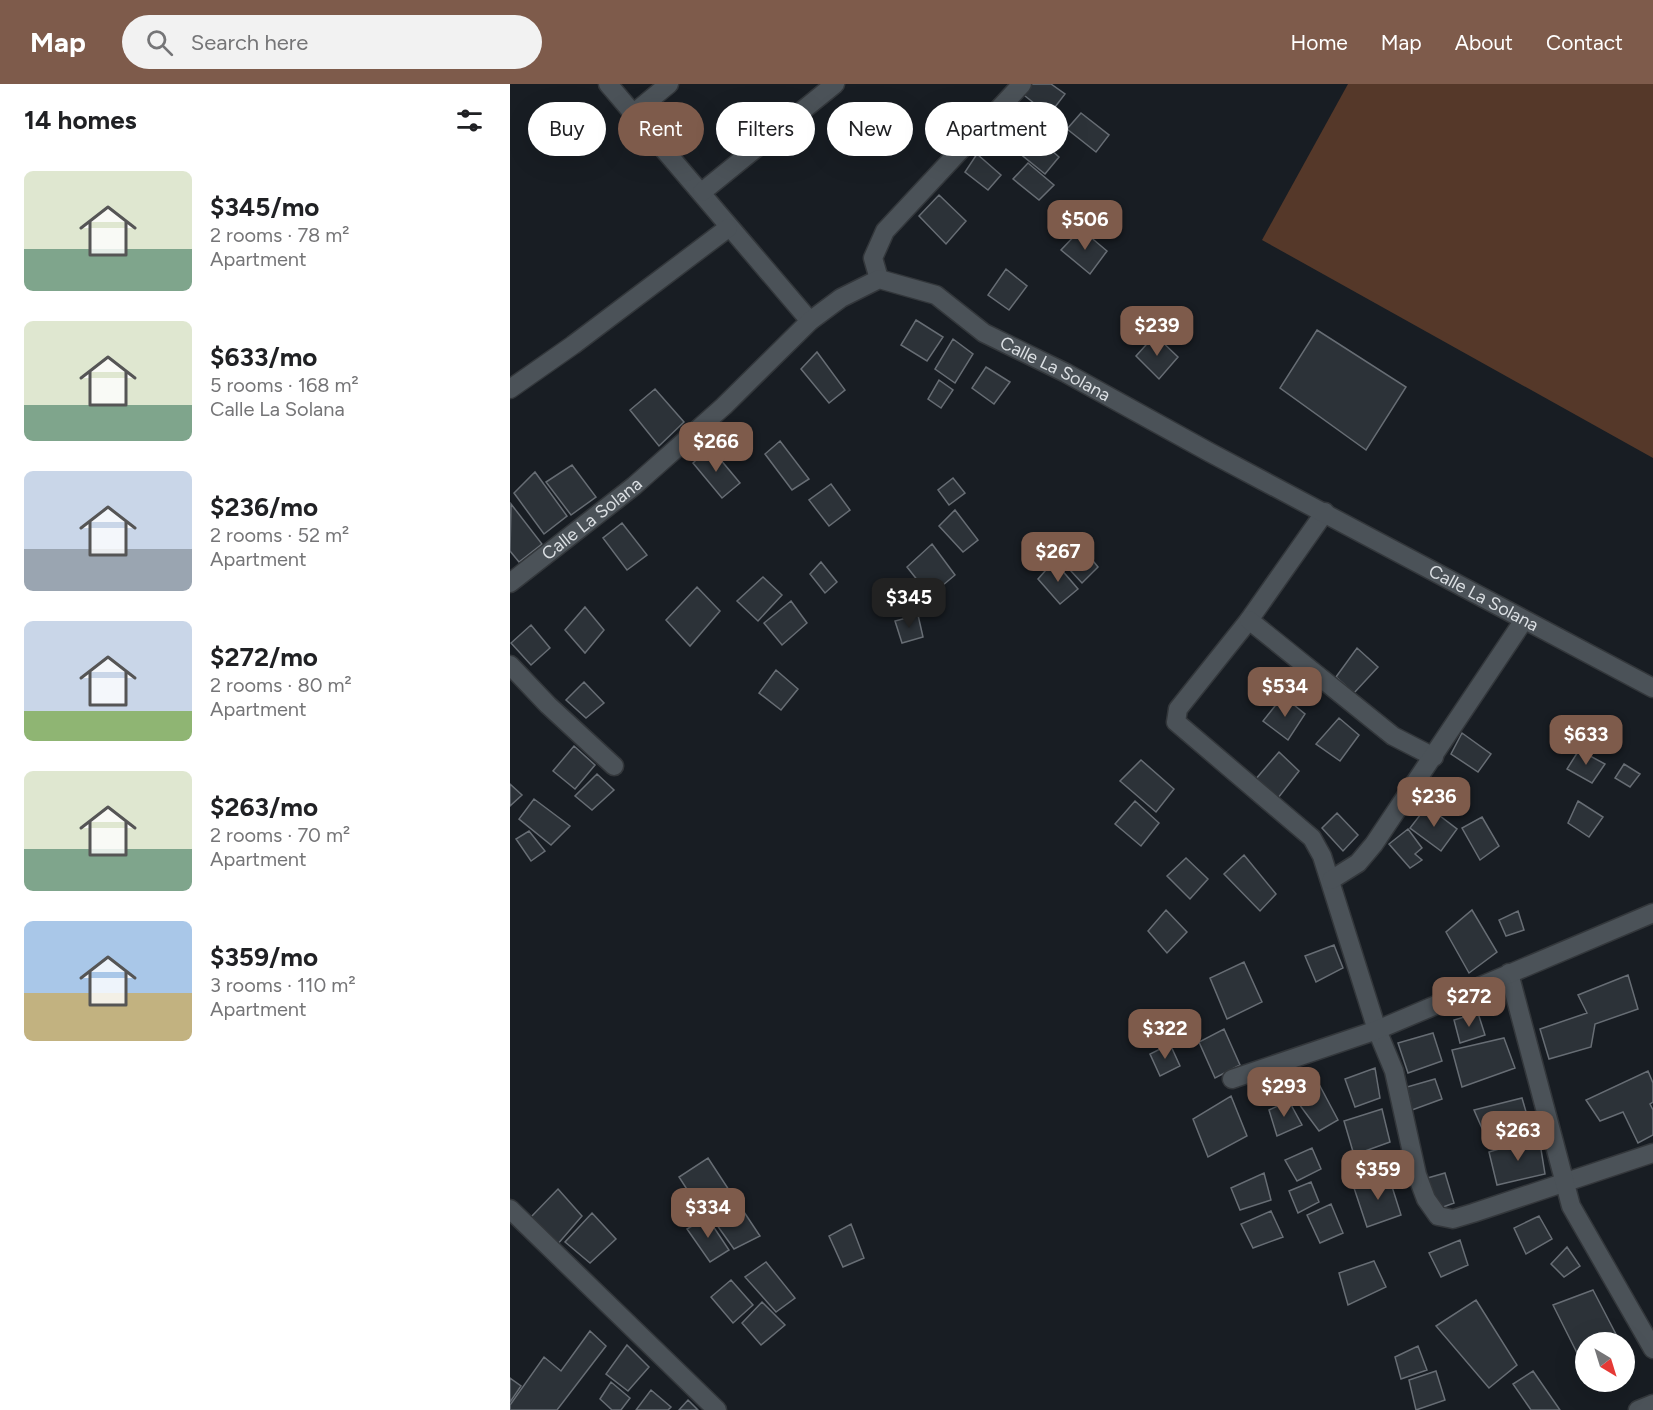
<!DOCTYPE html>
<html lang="en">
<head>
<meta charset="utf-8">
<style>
  :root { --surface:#fff; --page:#f2f2f2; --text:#202124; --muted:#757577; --accent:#7e5b4b }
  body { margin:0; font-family:Figtree,sans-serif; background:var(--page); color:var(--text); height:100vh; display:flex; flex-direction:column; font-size:22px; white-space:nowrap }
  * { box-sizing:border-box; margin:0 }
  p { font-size:20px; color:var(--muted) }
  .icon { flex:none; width:33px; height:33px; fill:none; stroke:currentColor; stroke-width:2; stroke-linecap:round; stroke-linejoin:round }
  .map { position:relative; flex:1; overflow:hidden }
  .drawer { display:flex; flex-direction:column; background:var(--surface); width:510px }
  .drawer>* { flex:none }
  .guide { position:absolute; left:18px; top:18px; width:570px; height:54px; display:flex; gap:12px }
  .needle { width:39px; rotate:142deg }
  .fabs { position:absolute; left:1065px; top:1248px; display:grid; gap:12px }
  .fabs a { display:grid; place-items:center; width:60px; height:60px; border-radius:50%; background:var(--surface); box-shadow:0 6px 24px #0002; font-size:30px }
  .price { position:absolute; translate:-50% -51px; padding:0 14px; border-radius:12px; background:var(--accent); color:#fff; font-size:20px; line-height:39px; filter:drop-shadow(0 2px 3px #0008) }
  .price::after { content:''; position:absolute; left:50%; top:36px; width:18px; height:14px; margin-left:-9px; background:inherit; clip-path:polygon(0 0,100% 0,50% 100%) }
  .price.current { background:#222; color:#fff }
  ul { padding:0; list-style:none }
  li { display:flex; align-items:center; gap:18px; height:150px; padding:0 24px }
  li span { display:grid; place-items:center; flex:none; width:168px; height:120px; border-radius:9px; color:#555 }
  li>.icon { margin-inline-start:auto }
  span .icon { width:72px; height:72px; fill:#fffc; stroke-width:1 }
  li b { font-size:26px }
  h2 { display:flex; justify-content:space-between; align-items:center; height:72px; padding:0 24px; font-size:26px }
  .chip { padding:0 21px; border-radius:27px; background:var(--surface); box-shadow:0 6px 24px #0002; font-size:21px; line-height:54px }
  .chip.current { background:var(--accent); color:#fff }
  header { display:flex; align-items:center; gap:36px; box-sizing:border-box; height:84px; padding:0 30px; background:var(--accent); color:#fff }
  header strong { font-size:28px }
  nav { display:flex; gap:33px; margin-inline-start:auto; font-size:21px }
  .search { width:420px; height:54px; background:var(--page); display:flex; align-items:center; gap:15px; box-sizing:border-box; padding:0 21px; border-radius:33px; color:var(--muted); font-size:22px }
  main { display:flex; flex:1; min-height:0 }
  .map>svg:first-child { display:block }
  .green { fill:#553829 }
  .building { fill:#2c3238; stroke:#676d74; stroke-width:1.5 }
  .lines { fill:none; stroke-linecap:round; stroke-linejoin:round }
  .street-casing { stroke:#33373b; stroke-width:21 }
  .secondary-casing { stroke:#33373b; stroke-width:21 }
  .street { stroke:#4b5258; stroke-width:18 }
  .secondary { stroke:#4b5258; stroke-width:18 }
  .labels { text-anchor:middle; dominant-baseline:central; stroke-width:6; stroke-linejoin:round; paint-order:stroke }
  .street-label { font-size:18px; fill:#dbdfe3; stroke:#181d23 }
</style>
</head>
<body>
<header>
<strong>Map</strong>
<div class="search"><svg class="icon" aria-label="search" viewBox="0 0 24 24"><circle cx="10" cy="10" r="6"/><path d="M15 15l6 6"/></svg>Search here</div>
<nav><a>Home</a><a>Map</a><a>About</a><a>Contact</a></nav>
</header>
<main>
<section class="drawer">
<h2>14 homes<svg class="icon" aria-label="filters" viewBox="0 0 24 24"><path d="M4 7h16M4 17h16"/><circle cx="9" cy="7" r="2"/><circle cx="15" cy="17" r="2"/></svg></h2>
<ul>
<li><span style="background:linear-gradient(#dfe7d0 65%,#7fa58c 0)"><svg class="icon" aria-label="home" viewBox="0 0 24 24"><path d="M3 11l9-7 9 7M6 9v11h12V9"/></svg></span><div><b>$345/mo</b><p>2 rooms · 78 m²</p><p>Apartment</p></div></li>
<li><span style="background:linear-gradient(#dfe7d0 70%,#7fa58c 0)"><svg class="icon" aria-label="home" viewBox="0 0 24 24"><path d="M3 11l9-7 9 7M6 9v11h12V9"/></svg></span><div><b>$633/mo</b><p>5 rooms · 168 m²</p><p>Calle La Solana</p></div></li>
<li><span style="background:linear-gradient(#c9d6e8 65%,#9aa5b1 0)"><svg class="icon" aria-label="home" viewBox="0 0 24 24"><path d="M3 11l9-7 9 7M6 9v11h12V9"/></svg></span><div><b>$236/mo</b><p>2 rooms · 52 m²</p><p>Apartment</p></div></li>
<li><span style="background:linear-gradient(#c9d6e8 75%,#8fb573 0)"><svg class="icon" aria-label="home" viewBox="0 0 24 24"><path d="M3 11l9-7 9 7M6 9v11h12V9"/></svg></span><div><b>$272/mo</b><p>2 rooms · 80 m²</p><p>Apartment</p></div></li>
<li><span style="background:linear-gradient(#dfe7d0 65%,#7fa58c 0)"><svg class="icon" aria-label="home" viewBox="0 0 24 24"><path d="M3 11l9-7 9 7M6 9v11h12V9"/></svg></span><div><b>$263/mo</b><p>2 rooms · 70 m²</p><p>Apartment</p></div></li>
<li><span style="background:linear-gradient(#a9c7e8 60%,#c2b280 0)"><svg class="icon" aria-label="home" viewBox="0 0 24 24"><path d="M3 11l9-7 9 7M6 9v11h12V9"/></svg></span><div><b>$359/mo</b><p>3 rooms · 110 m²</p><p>Apartment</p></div></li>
</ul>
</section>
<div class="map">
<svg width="1143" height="1326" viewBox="0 0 1143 1326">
  <rect width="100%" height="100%" fill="#181d23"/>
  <path class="green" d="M838,0H1143V374L752,156Z"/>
  <path class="building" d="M518,0H541L555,10L539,31L510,8Z
    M571,29L599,51L586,68L557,45Z
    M503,32L549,73L535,90L487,51Z
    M467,70L491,91L478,106L455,88Z
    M518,79L544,101L529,116L503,95Z
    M429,111L456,137L436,160L409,132Z
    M571,145L597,167L580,190L551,166Z
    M496,185L517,202L499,226L478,211Z
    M406,236L433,253L417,277L391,261Z
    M807,246L896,303L856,366L770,304Z
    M645,251L668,273L649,295L626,272Z
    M443,255L463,270L445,299L425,285Z
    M307,268L335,306L319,319L291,285Z
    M476,283L500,298L484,320L462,304Z
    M429,296L443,306L431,324L418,315Z
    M145,305L174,338L149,362L120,326Z
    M270,357L299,395L282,406L255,370Z
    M200,363L230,399L212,414L183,379Z
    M62,381L86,413L61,431L36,398Z
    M25,388L57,432L34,450L4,409Z
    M443,394L455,409L439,421L428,406Z
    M321,400L340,426L319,442L299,416Z
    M1,420L32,460L9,478L0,467Z
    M445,426L468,456L453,468L429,442Z
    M112,439L137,471L117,486L93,454Z
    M566,456L588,483L572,499L548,473Z
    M422,460L445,491L420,512L397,483Z
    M544,477L568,505L550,520L528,495Z
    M311,478L327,498L315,509L300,490Z
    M253,493L272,511L248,537L227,517Z
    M187,503L210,527L180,562L156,536Z
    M281,517L297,539L272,561L254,539Z
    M75,523L94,546L75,569L55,546Z
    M408,531L413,553L392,559L385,537Z
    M21,541L40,564L21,581L1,559Z
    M847,564L868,583L844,609L826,593Z
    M266,586L288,605L271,626L249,609Z
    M74,598L94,619L76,634L56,616Z
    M773,612L795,630L778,656L753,637Z
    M829,634L849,651L830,677L806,660Z
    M952,649L981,670L968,688L941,670Z
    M64,662L85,681L65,705L43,687Z
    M1069,666L1095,680L1082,699L1057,685Z
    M769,668L789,687L768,714L745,696Z
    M631,676L664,705L646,728L610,697Z
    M1114,680L1130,690L1120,703L1105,694Z
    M87,690L104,706L82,726L65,712Z
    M0,700L12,711L0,722Z
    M24,715L60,742L41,761L9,735Z
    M625,717L649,739L631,762L605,740Z
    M1068,717L1093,733L1079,753L1058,739Z
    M917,722L947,745L931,767L900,744Z
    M827,729L848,751L833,767L812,744Z
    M972,733L989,762L970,776L952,744Z
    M898,745L912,764L905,770L912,776L900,784L879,760Z
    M19,747L35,767L21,777L6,755Z
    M734,771L766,810L750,827L714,790Z
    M676,774L698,795L680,815L657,792Z
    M656,826L677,848L657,869L638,847Z
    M962,826L987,868L959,889L936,848Z
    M1008,827L1014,846L996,852L989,836Z
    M824,861L833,884L806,898L795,872Z
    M734,878L752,918L717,935L700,894Z
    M1118,891L1128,925L1085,940L1081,963L1039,975L1030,945L1077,929L1068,911Z
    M968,929L975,951L950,959L944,936Z
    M714,945L730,981L705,994L689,958Z
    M923,949L932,977L898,989L888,959Z
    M994,954L1005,984L952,1003L942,966Z
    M660,960L670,982L650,992L640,970Z
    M865,984L870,1014L845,1023L835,995Z
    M1138,987L1143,999V1018L1140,1020L1143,1026V1051L1128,1059L1113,1028L1090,1037L1076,1016Z
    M925,995L932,1015L902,1026L897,1003Z
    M810,1002L828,1036L809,1047L786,1016Z
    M721,1012L737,1052L698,1073L683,1035Z
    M1012,1014L1019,1038L975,1051L964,1026Z
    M779,1017L792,1041L767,1052L759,1026Z
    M872,1025L880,1058L844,1071L834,1037Z
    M1029,1053L1035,1090L987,1101L979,1068Z
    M802,1064L811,1085L787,1097L775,1076Z
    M198,1074L219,1106L189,1124L169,1093Z
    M754,1089L761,1116L730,1126L721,1104Z
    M935,1089L944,1119L925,1126L914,1095Z
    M878,1090L891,1131L857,1143L844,1104Z
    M801,1098L809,1118L788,1129L779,1107Z
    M48,1105L72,1132L47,1161L20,1134Z
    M821,1120L833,1149L810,1159L797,1131Z
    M230,1122L250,1152L224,1165L204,1137Z
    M761,1127L773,1153L743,1164L731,1140Z
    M82,1129L106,1155L80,1179L55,1158Z
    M1029,1132L1042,1155L1016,1170L1004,1144Z
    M197,1133L219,1166L200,1178L177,1145Z
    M341,1140L354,1174L333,1183L319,1152Z
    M950,1156L958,1181L931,1193L919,1169Z
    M1057,1163L1070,1182L1054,1193L1041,1180Z
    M864,1177L876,1203L838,1221L829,1189Z
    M256,1178L285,1214L266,1228L235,1193Z
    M221,1196L243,1221L223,1239L201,1213Z
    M1083,1206L1110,1258H1076V1287L1043,1221Z
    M966,1216L1007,1281L979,1304L926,1242Z
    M252,1218L275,1241L251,1261L232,1239Z
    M80,1247L96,1262L47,1326H0V1321L34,1273L51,1287Z
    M117,1261L139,1283L118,1307L96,1290Z
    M908,1262L917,1286L891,1295L885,1273Z
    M926,1287L935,1316L906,1326L899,1296Z
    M1023,1287L1050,1326H1021L1003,1300Z
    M0,1294L11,1302L0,1318Z
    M101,1298L120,1314L111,1326H102L90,1315Z
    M141,1306L161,1323L158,1326H126Z
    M178,1316L188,1326H169Z"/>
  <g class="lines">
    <g class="street-casing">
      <g id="street">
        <path d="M98,0L300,237"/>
        <path d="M124,29L159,0"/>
        <path d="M192,108L325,0"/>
        <path d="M369,195L363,174L375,147L512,0"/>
        <path d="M0,305L63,261L218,144"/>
        <path d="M815,428L739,536L668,625L666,638L802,754L812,772L867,946L884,987L907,1091L916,1115L928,1132L943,1135L963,1129L1143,1069"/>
        <path id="s1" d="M0,499L124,402L214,322L300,237L331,214L369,195L426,211L474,249L556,289L699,368L1143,604"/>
        <path d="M739,536L883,652L924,673"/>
        <path d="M0,581L38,621L104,682"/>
        <path d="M821,796L848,779L864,760L1014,536"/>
        <path d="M999,889L1061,1122L1143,1265"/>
        <path d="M722,995L867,946L1143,829"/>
        <path d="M0,1125L207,1326"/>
      </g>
    </g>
    <g class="secondary-casing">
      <path id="secondary" d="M1128,1326L1143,1320"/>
    </g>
    <use href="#street" class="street"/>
    <use href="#secondary" class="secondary"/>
  </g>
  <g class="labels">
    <g class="street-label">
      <text stroke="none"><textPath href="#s1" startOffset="680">Calle La Solana</textPath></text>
      <text stroke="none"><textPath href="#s1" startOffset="104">Calle La Solana</textPath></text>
      <text stroke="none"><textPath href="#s1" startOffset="1166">Calle La Solana</textPath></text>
    </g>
  </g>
</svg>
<div class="fabs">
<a><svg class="needle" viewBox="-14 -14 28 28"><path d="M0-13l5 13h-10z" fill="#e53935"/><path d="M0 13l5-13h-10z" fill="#757577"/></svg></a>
</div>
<b class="price" style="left:575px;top:167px">$506</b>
<b class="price" style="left:647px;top:273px">$239</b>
<b class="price" style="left:206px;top:389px">$266</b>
<b class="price" style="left:548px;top:499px">$267</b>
<b class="price current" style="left:399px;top:545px">$345</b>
<b class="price" style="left:775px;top:634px">$534</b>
<b class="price" style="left:1076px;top:682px">$633</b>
<b class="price" style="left:924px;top:744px">$236</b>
<b class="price" style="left:959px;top:944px">$272</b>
<b class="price" style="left:655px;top:976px">$322</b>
<b class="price" style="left:774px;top:1034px">$293</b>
<b class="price" style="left:1008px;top:1078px">$263</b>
<b class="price" style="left:868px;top:1117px">$359</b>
<b class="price" style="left:198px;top:1155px">$334</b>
<div class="guide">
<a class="chip">Buy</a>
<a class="chip current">Rent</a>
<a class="chip">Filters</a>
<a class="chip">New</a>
<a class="chip">Apartment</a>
</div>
</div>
</main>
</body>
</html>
